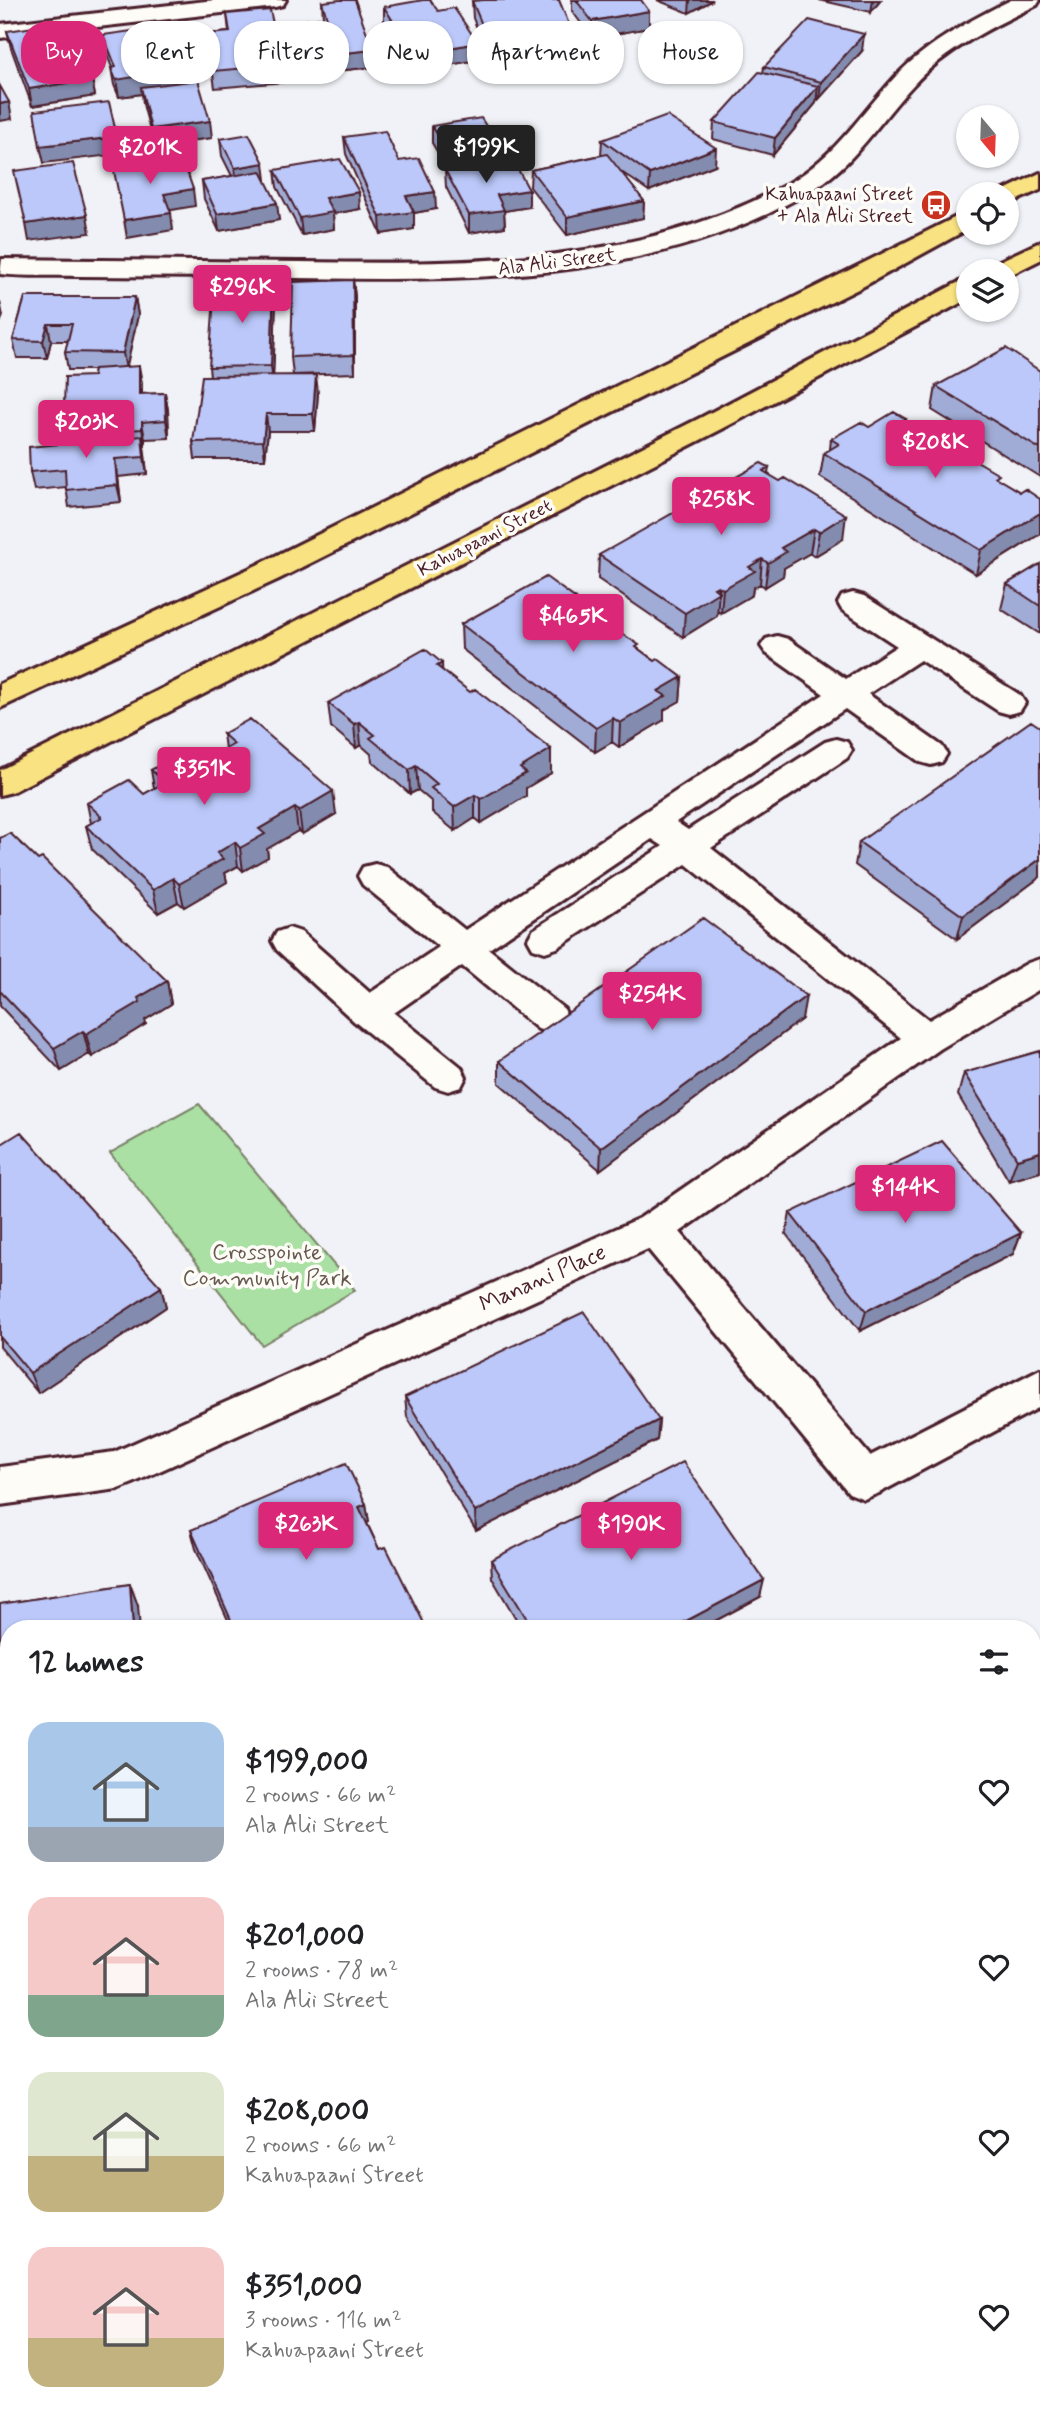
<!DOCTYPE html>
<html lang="en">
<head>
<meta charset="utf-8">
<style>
  :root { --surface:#fff; --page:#f2f2f2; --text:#202124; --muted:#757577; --accent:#db2777 }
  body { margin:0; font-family:Mynerve,sans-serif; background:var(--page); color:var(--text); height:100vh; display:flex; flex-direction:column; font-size:26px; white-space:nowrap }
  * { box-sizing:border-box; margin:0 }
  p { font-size:23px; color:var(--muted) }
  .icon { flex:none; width:38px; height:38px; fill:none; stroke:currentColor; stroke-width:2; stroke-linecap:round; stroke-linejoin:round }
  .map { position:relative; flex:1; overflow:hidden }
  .side { position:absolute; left:0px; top:1620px; width:1041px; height:800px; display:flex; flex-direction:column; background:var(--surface); border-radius:28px 28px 0 0; box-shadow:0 2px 5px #0004 }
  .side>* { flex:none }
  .guide { position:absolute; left:21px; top:21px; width:999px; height:63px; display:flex; gap:14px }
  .needle { width:46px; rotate:161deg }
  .tools { position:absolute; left:956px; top:105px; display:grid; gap:14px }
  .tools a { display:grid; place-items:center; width:63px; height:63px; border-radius:50%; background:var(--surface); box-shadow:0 2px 5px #0004; font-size:35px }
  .price { position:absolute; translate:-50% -60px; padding:0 16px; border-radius:7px; background:var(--accent); color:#fff; font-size:23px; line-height:46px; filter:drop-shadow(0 2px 4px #0008) }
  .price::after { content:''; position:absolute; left:50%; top:42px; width:21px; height:16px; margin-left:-10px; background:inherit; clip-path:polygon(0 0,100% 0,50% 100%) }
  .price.selected { background:#222; color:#fff }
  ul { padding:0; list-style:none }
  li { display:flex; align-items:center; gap:21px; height:175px; padding:0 28px }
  li span { display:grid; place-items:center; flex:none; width:196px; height:140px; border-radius:21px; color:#555 }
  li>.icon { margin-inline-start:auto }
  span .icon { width:84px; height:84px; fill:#fffc; stroke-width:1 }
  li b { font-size:30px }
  h2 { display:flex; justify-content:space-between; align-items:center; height:84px; padding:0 28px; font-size:30px }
  .chip { padding:0 24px; border-radius:28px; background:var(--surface); box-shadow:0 2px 5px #0004; font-size:24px; line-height:63px }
  .chip.selected { background:var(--accent); color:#fff }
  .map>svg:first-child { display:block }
  .green { fill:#aae0a3; stroke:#7a8067; stroke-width:2 }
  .water { fill:#9ecbf8; stroke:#7c86a6; stroke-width:2 }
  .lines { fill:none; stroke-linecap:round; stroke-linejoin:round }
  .minor-casing { stroke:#4a1f2b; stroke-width:6 }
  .major-casing { stroke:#4a1f2b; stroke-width:6 }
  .highway-casing { stroke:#4a1f2b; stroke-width:6 }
  .minor { fill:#fdfcf7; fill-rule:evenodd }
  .major { fill:#f8e281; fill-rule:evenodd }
  .highway { fill:#f8e281; fill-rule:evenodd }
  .wall { fill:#a1acd6; stroke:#4a1f2b; stroke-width:2 }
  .shaded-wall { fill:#838cae; stroke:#4a1f2b; stroke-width:2 }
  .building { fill:#bbc8f9; stroke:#4a1f2b; stroke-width:2 }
  .labels { text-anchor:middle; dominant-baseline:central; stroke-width:7; stroke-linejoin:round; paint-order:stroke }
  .far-poi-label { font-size:19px; fill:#4a1f2b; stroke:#fdfcf7; text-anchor:end }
  .far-street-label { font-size:19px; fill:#4a1f2b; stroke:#fdfcf7 }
  .park-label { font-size:23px; fill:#67594f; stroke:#fdfcf7 }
  .street-label { font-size:23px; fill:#4a1f2b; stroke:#fdfcf7 }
</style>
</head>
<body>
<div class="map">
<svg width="1040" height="2420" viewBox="0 0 1040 2420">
  <rect width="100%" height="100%" fill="#f0f2f7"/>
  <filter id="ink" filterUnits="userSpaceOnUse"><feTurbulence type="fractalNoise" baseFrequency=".0143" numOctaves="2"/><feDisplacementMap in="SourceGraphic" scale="14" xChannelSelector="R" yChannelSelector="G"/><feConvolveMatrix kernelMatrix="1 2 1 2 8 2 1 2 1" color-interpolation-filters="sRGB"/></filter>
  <g filter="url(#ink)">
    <path class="green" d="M199,1104L355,1290L262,1345L110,1153Z
      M1040,1846V2036L1033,2037L1032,1850Z"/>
    <path class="water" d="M1033,2346H1040V2420H276L364,2412H1032Z"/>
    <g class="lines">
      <g class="minor-casing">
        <path id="minor" d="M215,0H286L283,5L275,7L0,38V24Z
          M1011,0H1040L1037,5C994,26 948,48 914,84C879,121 854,166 809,192C635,294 424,279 231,277C180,277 130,276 79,276C53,275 26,277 0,274L2,259C101,260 199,261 298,262C466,264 638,267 789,183C835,157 862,112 897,75C929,42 971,20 1011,0Z
          M853,593L864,596L1020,695L1025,703L1020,711L1009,714L998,711L920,660L868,694L942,746L947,754L942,762L931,765L920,762L845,709L676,822L688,830L825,742L836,739L847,742L852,750L847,758L711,848L929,1020L1028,963L1040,959V989L940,1049L680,1232L870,1456L1040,1369V1407L879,1493L864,1499L849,1493L648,1249L133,1483L118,1489L0,1505V1467L114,1452L640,1218L901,1038L686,864L557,948L545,952L533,948L528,939L533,930L663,846L652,839L489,949L564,1009L569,1019L564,1029L551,1033L538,1029L462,966L394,1013L461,1067L466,1077L461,1087L448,1091L435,1087L355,1022L277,950L272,941L277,932L289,928L301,932L370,993L439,947L363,885L358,876L363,867L375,864L387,867L465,930L824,694L766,653L761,646L766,639L777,636L788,639L846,679L897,646L842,610L838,603L842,596Z"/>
      </g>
      <g class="major-casing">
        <path id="major" d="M1040,173V190L1006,205V194H996Z
          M968,211V229L864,286L279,579L0,708V684L257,565Z
          M1040,242V260L1006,277V271H987L991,265Z
          M968,280V299L722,429L12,792L0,795V770L702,417L959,282Z"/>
      </g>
      <g class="highway-casing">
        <path id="highway" d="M1040,1766V1812L1032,1816V1769Z
          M1040,2073V2123L1032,2124V2074Z
          M9,2133V2184L0,2186V2134Z
          M9,2196V2248L0,2249V2197Z"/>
      </g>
      <use href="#minor" class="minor"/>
      <use href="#major" class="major"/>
      <use href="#highway" class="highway"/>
    </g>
    <path class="wall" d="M572,0H641L649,28L592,38L572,11Z
      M657,0H713L689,13Z
      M819,0H881L871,12Z
      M472,1L571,29V46L487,54L473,18Z
      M322,2L374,67L309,74L297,38L296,21L323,18Z
      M384,7L478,60L414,71L384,23Z
      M227,14L282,65L284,82L215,88L207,34L229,32Z
      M7,31L56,47L92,79L95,96L32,106L11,48Z
      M103,35L168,45L187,78L180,79V82L212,138L154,146L143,104L142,94L119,97L114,85L111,68H112L106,52Z
      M862,51L819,99L817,98L816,103L773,155L713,139L714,122L763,73L764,67Z
      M432,126L496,142L497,159L447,168L432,143Z
      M344,137L399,161L436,209L414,213V229L381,234L346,154Z
      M220,139L265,180L279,220L219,231L204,199L202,181L232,176L222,156Z
      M602,140L715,165L649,191L620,171L644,201L643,218L567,235L530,187L531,170L601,155Z
      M275,170L360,209L333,214L334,229L302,235L277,187Z
      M445,170L529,207L504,211L505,227L469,233L446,187Z
      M353,280L355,297V373L293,375L291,357Z
      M274,282L276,300L273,376L318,393L315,431H268L265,459H195L193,442L210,376L209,367Z
      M25,297H135L138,315L126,367L142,383V394L165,393L168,410L169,438L145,439V446H144L147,474L118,477L121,502L69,507L66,487L34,490L30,472L65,444L63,434L93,376L94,370H68L65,352L68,341H51L47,358H17L13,340Z
      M1040,371V477L932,410L936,386Z
      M906,419L905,425L1020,492L1040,499V534L976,574L820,477L824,453L830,449L831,439L869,427Z
      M769,467L768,474L843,539L815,556L810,553L784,568L783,576L765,587L760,584L753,588L752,595L721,613L717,611V616L683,637L598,579L599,555Z
      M1040,564V634L1001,609L1007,584Z
      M576,599V603L655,661L682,677L680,701L664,710V720L619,747L612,742L595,752L462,649L461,624Z
      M443,671L551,773L526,788V796L481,823L475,818L455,831L432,812V802L418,790L410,794L372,761L371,754L361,745L356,748L331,727L328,703Z
      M1040,727V877L957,939L855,865L859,842Z
      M223,734L336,814L302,834L298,831L267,849L268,857L243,871L238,866L225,873L227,882L184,907L178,902L158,913L92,849L86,826L91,823L87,803L144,794L154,788L151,770L196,765L225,749Z
      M0,838L38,860L167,981L171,1004L145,1020L146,1024L92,1057L89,1054L61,1071L0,1006Z
      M802,1019L600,1170L499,1083V1061Z
      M1040,1051V1172L1009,1181L958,1095L964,1073Z
      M0,1145L161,1287L166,1307L38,1393L0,1347Z
      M790,1213L1021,1233L1013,1254L860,1331L786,1234Z
      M405,1397L659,1420L657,1440L476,1531L407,1417Z
      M366,1504L369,1522L367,1523L379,1549L427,1629H232L196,1549L191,1530Z
      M491,1560L760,1597L700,1629H522L492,1578Z
      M130,1584L138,1606L9,1629V1802L0,1803V1604Z"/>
    <path class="shaded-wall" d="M690,0H713L689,13Z
      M873,0H881L871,12Z
      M649,11V28L592,38V21Z
      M571,29V46L487,54V37Z
      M864,34L862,51L819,99L821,82Z
      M478,43V60L414,71V54Z
      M373,50L374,67L309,74L307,57Z
      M185,61L187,78L180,79L181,85L141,87L142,94L119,97L116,80L140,74L176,63Z
      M92,79L95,96L32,106L29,89Z
      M818,86L816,103L773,155L775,138Z
      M9,102L12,119L0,121V104Z
      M210,121L212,138L154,146L151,129Z
      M117,137L120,154L44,163L40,146Z
      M496,142L497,159L447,168V150Z
      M716,148L715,165L649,191L650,174Z
      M264,163L266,180L237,185L235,168Z
      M193,189L195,206L166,211L164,194Z
      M529,190V207L504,211L505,227L469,233V215L497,195Z
      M359,192L360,209L333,214L334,229L302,235L300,218L325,198Z
      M435,192L436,209L414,213V229L381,234L380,217L406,196Z
      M644,201L643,218L567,235V217Z
      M277,203L279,220L219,231L217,214Z
      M171,213L173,230L127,238L124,220Z
      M87,215L90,233L29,241L26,224Z
      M353,280L355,297V373L354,355Z
      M274,282L276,300L273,383L271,366Z
      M135,297L138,315L126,370L123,353Z
      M0,302L3,316L0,323Z
      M48,324L51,341L47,358L43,341Z
      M139,366L142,383V412L139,394Z
      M316,375L318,393L315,431L313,414Z
      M165,393L168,410L169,438L166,420Z
      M266,414L268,431L265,459L263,441Z
      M142,422L145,439V446L142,429Z
      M142,436L145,454L147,474L144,457Z
      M115,459L118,477L121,502L117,485Z
      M1040,513V534L976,574L981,550Z
      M846,515L843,539L815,556L819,532Z
      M814,529L810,553L784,568L783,576L765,587L768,563L781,548Z
      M762,559L760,584L753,588L752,595L721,613L723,589L749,567Z
      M718,586V593L719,592L717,616L683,637L685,613L714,588Z
      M442,663L443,687L437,666Z
      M682,677L680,701L664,710V720L619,747L620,723L658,691Z
      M613,718L612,742L595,752L596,728Z
      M359,722L361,745L356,748L354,724Z
      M551,749V773L526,788V796L481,823V799L520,768Z
      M416,766L418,790L410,794L409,770Z
      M333,791L336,814L302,834L299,811Z
      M475,795V818L455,831L454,807Z
      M295,808L298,831L267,849L268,857L243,871L240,848L259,829Z
      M235,842L238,866L225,873L227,882L184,907L179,884L217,853Z
      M1040,859V877L957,939L963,916Z
      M173,878L178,902L158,913L153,890Z
      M167,981L171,1004L145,1020L146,1024L92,1057L86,1034L138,998Z
      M806,996L802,1019L600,1170L601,1148Z
      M83,1031L89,1054L61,1071L54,1048Z
      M1040,1152V1172L1009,1181L1017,1159Z
      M1021,1233L1013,1254L860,1331L866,1311Z
      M161,1287L166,1307L38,1393L30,1373Z
      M659,1420L657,1440L476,1531L475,1512Z
      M366,1504L369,1522L361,1526L359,1507Z
      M764,1580L760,1597L700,1629H671Z
      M130,1584L138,1606L140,1629H133Z"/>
    <path class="building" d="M339,0H355L373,50L307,57L296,21L327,18L322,2Z
      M423,0H430L438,11L454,8L478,43L414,54L384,7Z
      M484,0H559L571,29L487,37L472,1Z
      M576,0H641L649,11L592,21Z
      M270,10L282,65L213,71L207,34L230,32L227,14Z
      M809,20L864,34L821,82L764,67Z
      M47,25L56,47L77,44L92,79L29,89L7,31Z
      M160,27L168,45L177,44L185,61L176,63L178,68L140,74L141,76L116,80L111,68L116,67L103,35Z
      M759,72L818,86L775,138L714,122Z
      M198,80L210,121L151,129L141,87Z
      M0,86L9,102L0,104Z
      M109,102L117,137L40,146L34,111Z
      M667,116L716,148L650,174L602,140Z
      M481,118L496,142L447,150L432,126Z
      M385,131L399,161L419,158L435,192L406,196L414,212L380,217L344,137Z
      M249,134L264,163L235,168L220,139Z
      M607,154L644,201L567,217L531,170Z
      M182,157L193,189L164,194L171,213L124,220L113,166Z
      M340,159L359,192L325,198L333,212L300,218L275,170Z
      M513,160L529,190L497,195L504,210L469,215L445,170Z
      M73,163L87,215L26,224L14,171Z
      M261,171L277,203L217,214L202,181Z
      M353,280L354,355L291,357L293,282Z
      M274,282L271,366L209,367L215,284Z
      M25,297H135L123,353L65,352L72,324H48L43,341L13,340Z
      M1006,348L1040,371V449L936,386Z
      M139,366V394L165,393L166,420L142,422V429L63,434L65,377L93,376L94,369Z
      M316,375L313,414H266L263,441L193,442L202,376Z
      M894,412L906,419L901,422L924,435L929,433L999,474L995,477L1020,492L1025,489L1040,499V513L981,550L824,453L839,444L831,439L861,422L869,427Z
      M142,436L144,457L115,459L117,485L66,490L65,469L30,472L29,447Z
      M761,463L769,467L763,471L780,481L785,478L846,515L819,532L814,529L781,548L786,552L768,563L762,559L749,567L755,571L723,589L718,586L714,588L719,592L685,613L599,555Z
      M1040,564V606L1007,584Z
      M546,577L576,599L573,601L639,645L636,647L655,661L658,659L682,677L658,691L666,696L620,723L613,718L596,728L461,624Z
      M425,649L442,663L437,666L470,692L475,689L551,749L520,768L526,773L481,799L475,795L454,807L431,788L437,784L416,766L409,770L370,738L375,735L359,722L354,724L328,703Z
      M250,719L333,791L299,811L295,808L259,829L265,834L240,848L235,842L217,853L223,859L179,884L173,878L153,890L86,826L102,817L87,803L129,780L144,794L165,782L151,770L183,752L196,765L234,744L223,734Z
      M1031,721L1040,727V859L963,916L859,842Z
      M10,833L38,860L42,858L167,981L138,998L140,1002L86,1034L83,1031L54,1048L0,991V838Z
      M703,918L806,996L601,1148L499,1061Z
      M1040,1051V1152L1017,1159L964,1073Z
      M21,1132L161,1287L30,1373L0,1337V1145Z
      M942,1141L1021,1233L866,1311L790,1213Z
      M584,1312L659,1420L475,1512L405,1397Z
      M683,1462L764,1580L671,1629H533L491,1560Z
      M346,1463L366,1504L359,1507L379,1549L386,1547L427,1629H235L191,1530Z
      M130,1584L133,1629H9V1782L0,1783V1604Z"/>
  </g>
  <defs>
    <g id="bus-disc" transform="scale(1.575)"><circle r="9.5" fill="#c8321e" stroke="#fdfcf7"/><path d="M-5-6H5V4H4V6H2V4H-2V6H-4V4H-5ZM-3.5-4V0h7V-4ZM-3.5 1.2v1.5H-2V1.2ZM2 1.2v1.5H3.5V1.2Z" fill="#fff"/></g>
  </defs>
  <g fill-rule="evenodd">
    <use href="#bus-disc" x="936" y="205"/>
  </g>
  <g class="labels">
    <g class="far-poi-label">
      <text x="913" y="194">Kahuapaani Street<tspan x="913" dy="22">+ Ala Alii Street</tspan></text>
    </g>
    <g class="far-street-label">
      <text transform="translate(557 262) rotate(-7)">Ala Alii Street</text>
      <text transform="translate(485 538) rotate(-27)">Kahuapaani Street</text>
    </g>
    <g class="park-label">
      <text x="267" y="1253">Crosspointe<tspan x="267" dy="26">Community Park</tspan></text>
    </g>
    <g class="street-label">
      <text transform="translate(543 1279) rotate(-24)">Manani Place</text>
    </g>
  </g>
</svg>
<div class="tools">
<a><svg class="needle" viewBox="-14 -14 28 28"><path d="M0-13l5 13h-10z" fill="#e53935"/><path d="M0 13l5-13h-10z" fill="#757577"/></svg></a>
<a><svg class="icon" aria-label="locate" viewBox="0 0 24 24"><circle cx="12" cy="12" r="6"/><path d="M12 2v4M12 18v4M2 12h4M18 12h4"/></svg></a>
<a><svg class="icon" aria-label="layers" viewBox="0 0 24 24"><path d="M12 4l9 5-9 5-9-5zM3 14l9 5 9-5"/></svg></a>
</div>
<b class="price selected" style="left:486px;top:185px">$199K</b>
<b class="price" style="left:150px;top:186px">$201K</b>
<b class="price" style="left:242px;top:325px">$296K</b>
<b class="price" style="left:86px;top:460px">$203K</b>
<b class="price" style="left:935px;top:480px">$208K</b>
<b class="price" style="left:721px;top:537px">$258K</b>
<b class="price" style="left:573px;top:654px">$465K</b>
<b class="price" style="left:204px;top:807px">$351K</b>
<b class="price" style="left:652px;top:1032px">$254K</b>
<b class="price" style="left:905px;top:1225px">$144K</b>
<b class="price" style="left:306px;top:1562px">$263K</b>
<b class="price" style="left:631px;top:1562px">$190K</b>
<div class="guide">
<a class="chip selected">Buy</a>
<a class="chip">Rent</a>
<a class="chip">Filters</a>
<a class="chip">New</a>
<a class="chip">Apartment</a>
<a class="chip">House</a>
</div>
<section class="side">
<h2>12 homes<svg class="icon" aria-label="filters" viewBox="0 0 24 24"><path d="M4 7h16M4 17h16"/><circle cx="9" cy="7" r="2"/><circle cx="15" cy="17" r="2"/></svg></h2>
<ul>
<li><span style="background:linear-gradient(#a9c7e8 75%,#9aa5b1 0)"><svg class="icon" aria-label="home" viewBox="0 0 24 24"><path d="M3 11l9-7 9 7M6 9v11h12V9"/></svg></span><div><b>$199,000</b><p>2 rooms · 66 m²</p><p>Ala Alii Street</p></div><svg class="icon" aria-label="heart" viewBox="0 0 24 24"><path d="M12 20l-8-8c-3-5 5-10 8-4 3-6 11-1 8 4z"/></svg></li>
<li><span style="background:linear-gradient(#f6c9c9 70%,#7fa58c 0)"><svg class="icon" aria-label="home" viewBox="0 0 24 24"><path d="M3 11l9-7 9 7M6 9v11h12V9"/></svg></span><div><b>$201,000</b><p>2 rooms · 78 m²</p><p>Ala Alii Street</p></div><svg class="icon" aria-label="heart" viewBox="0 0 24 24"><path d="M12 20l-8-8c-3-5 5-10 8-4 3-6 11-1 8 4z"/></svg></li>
<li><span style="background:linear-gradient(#dfe7d0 60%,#c2b280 0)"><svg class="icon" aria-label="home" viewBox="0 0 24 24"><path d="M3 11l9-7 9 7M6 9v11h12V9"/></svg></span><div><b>$208,000</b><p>2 rooms · 66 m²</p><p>Kahuapaani Street</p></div><svg class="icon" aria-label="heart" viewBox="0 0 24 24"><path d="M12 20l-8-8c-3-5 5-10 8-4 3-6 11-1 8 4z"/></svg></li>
<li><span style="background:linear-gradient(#f6c9c9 65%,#c2b280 0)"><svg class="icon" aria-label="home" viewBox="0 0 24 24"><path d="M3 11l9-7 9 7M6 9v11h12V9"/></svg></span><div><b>$351,000</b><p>3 rooms · 116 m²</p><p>Kahuapaani Street</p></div><svg class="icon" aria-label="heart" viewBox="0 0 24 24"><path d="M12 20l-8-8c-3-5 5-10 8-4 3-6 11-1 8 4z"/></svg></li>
</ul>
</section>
</div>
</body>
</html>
